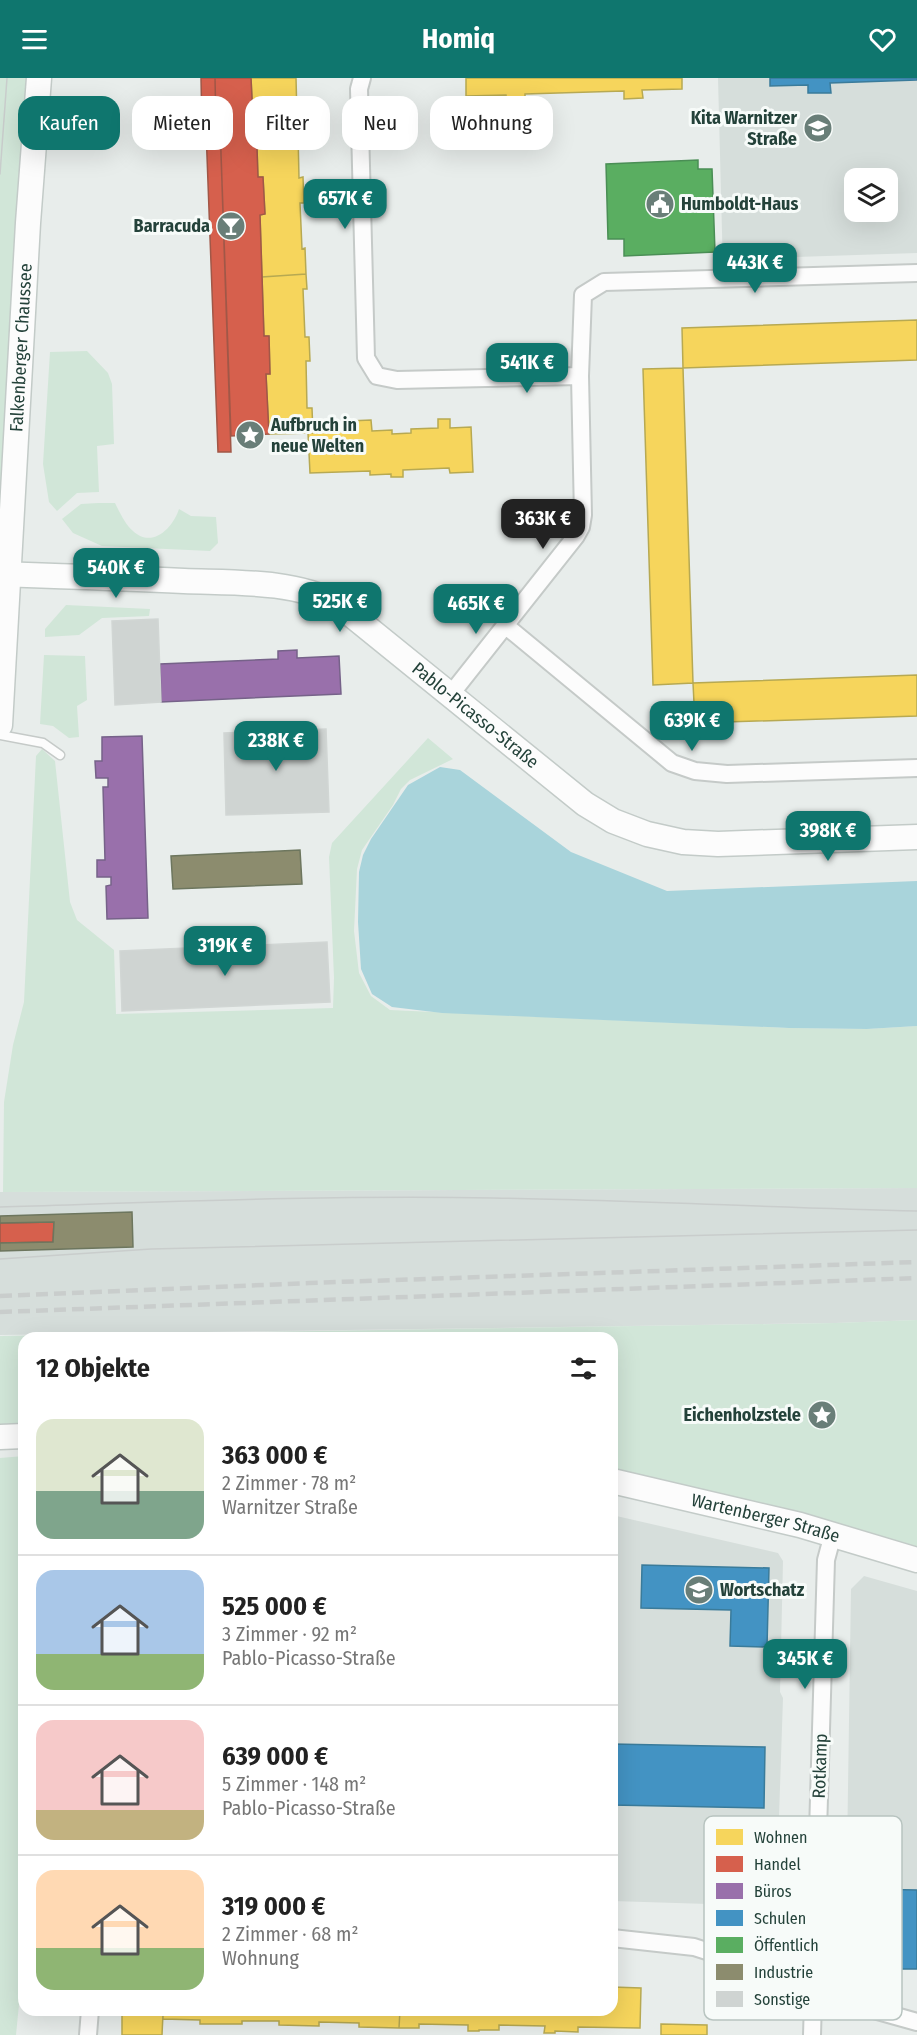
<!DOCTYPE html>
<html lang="de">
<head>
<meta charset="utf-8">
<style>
  :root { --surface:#fff; --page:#f6f6f6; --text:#222; --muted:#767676; --line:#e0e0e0; --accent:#0f766e }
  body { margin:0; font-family:"Fira Sans Condensed",sans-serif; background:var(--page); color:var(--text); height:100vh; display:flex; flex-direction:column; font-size:22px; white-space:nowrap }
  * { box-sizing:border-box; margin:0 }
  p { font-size:20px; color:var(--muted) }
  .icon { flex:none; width:33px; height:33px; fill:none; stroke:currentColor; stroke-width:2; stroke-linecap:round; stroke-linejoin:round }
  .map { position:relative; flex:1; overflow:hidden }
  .details { position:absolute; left:18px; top:1254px; width:600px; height:684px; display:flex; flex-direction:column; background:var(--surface); border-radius:18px; box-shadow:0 6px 24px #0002 }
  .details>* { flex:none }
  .hud { position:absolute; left:18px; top:18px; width:600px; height:54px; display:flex; gap:12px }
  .controls { position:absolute; left:844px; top:90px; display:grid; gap:12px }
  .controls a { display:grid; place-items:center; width:54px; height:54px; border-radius:12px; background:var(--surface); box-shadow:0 6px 24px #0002; font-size:30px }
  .price { position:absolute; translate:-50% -51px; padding:0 14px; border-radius:12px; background:var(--accent); color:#fff; font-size:20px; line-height:39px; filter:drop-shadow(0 2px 3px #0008) }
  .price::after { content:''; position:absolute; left:50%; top:36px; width:18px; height:14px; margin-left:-9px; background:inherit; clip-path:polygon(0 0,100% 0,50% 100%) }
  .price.current { background:#222; color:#fff }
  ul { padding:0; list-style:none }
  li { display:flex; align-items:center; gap:18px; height:150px; padding:0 18px }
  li+li { border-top:2px solid var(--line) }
  li span { display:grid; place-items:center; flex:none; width:168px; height:120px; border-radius:18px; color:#555 }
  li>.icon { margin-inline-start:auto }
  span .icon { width:72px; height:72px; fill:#fffc; stroke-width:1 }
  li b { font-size:26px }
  h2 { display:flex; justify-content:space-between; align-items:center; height:72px; padding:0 18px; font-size:26px }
  .chip { padding:0 21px; border-radius:18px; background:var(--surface); box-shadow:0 6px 24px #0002; font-size:21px; line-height:54px }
  .chip.current { background:var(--accent); color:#fff }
  header { display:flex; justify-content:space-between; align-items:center; height:78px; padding:0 18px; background:var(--accent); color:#fff; font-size:27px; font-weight:700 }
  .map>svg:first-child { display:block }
  .built { fill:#d6dedb; fill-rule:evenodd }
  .green { fill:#d1e6d8 }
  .water { fill:#a9d4db }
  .homes { fill:#f6d55c; stroke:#b7a952; stroke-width:1.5 }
  .shops { fill:#d6604d; stroke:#a15747; stroke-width:1.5 }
  .offices { fill:#9970ab; stroke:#766289; stroke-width:1.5 }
  .schools { fill:#4393c3; stroke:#3a7b9a; stroke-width:1.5 }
  .public { fill:#5aae61; stroke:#4a8e55; stroke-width:1.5 }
  .industry { fill:#8c8c6e; stroke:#6d765e; stroke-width:1.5 }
  .building { fill:#cfd4d2; stroke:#d1d6d4; stroke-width:1.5 }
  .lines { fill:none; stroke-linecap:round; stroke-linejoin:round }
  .lane-casing { stroke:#c5cac8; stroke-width:11 }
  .street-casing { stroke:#c5cac8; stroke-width:20 }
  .secondary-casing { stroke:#c3cbc8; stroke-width:27 }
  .lane { stroke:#fcfcfc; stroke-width:8 }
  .street { stroke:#fcfcfc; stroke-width:16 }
  .secondary { stroke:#fcfcfc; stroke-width:24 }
  .tram { stroke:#c9cdcc; stroke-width:1.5 }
  .rail { stroke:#c9cdcc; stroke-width:4.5; stroke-dasharray:12 6; stroke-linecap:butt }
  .labels { text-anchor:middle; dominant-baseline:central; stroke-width:6; stroke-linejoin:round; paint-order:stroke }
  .poi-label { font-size:18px; font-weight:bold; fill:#24423a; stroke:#f7fbf9; text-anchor:end }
  .street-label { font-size:18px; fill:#24423a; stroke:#f7fbf9 }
  .key { fill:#f7fbf9; stroke:#b8c4c0; stroke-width:1.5 }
  .key-label { font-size:16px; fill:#24423a }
</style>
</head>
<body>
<header><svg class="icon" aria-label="menu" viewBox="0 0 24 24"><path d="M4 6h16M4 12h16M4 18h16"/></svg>Homiq<svg class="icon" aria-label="heart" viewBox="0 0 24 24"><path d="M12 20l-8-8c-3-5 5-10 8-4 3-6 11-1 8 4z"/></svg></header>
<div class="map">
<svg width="917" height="1957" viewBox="0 0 917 1957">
  <rect width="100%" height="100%" fill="#e8edeb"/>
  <path class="built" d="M718,0H917V175L766,180V190L723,192ZM855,100H888V134H855Z
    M917,1110V1242L835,1245L0,1257V1114Z
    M612,1437L778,1475L783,1483L780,1614L783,1620L776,1828L612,1823Z
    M864,1498L917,1513V1891H866L869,1777L847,1776L851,1511Z"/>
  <path class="green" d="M0,0H27L1,425H0Z
    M87,273L108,295L112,306L114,366L97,368L99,414L77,415L57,433L49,424L43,386L50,274Z
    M98,425H115C120,435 125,446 133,453C152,471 173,450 179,431L191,438L216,439L218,465L210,473L102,468L73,455L62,441L81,426Z
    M66,527L150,531L149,538L102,540L79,557L45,559V551Z
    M44,577L85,578L87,622L77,628L79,659L69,660L53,648L40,646Z
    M428,660L453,681L410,702L401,711L393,727L362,772L357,791L354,853L359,895L371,918L390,932L789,950L867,951L917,948V1110L3,1114L4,1024L13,967L24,924L36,678L42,671L55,683L70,824L77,842L114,872L116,936L333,930L334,900L329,779L332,765Z
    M917,1242V1469L802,1435L612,1392V1260H24V1347L0,1348V1258L835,1245Z
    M24,1378V1875L16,1957H0V1380Z"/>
  <path class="water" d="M440,689L460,692L571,774L667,813L917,803V948L867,951L789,950L442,935L392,929L372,916L361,891L358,844L359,794L363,777L371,761L408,707Z"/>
  <path class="homes" d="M251,0H296L297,39L253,40Z
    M466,0H682V11L642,12L643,20L624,21V13L525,16V24L507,25L506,17L466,18Z
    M373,21H387L388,48H374Z
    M301,38V55H298L299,100L303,99L304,125H300L302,171L305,170L306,196L262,199L260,137L265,136L263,99H258L256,40Z
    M306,196L307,211H303L305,259H309L310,283H306L307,330H312L313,355L269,356L266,296H270L269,258H264L262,199Z
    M917,242V282L683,290L682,250Z
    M683,290L693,605L653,607L643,291Z
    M438,341H450V350L471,349L473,394L450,395L449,390L403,392V399H391V396L370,397V393L310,395L308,355L350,354L349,343L371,342L372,353L392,352V356L411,355V351L438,350Z
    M917,597V638L695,645L693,605Z
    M612,1909L641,1910L640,1950L578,1949V1954L555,1953V1955H544L545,1948L499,1947V1952H479V1953H468V1947L419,1946V1950H399L400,1932H612Z
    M163,1932H400L399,1950L359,1949V1945L319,1944V1948L279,1947V1943H242V1946H200V1942L163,1941Z
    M122,1935L163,1936L162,1957H122Z
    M661,1946L707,1947V1957H661Z"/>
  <path class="shops" d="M201,0H215L216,47H220L231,374H218L206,51H202Z
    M215,0H251L253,40H256L258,99H263L265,136L260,137L264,258H269L270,296H266L269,356L231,358L220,47H216Z
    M54,1144L53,1164L0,1165V1145Z"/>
  <path class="offices" d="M297,572V580L339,578L341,616L161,624L160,586L278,581V573Z
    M142,658L148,840L107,841L106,808L111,807V799H97V782H105L103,709H108V700H96L95,683H102V659Z"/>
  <path class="schools" d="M770,0H917V2L830,5L831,15H808V7L770,8Z
    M642,1487L769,1490L767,1569L730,1568L731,1532L641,1530Z
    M612,1666L765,1669L764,1730L612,1727Z
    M868,1811L917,1812V1891H866Z"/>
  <path class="public" d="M698,82V91H712L715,174L624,178V161H608L606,86Z"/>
  <path class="industry" d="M300,772L302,806L173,811L171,778Z
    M132,1134L133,1169L0,1173V1165L53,1164L54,1144L0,1145V1138Z"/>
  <path class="building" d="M158,541L161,624L115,627L112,543Z
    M326,651L329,734L226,737L224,655Z
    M327,864L330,924L122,933L120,873Z"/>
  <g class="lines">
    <g class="lane-casing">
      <path id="lane" d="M0,657L43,665L60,677"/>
    </g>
    <g class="street-casing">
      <path id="street" d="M362,0L359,11L366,280L377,298L397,302L580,298L583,437L581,449L576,458L451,616
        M580,298L583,217L604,204L917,195
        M506,548L672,685L695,693L727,696L917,690
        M612,1860L694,1869L725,1879L842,1923L917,1944
        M88,1957L90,1932
        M812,1957L826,1482L833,1456"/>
    </g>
    <g class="secondary-casing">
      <g id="secondary">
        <path id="s1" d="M0,496C61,498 123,500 184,503C234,505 293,502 338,526L585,726L613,743L647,756L683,764L718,766L917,759"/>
        <path id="s2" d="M0,647L28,145L39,0"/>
        <path d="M0,1359L24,1358"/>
        <path id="s3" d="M612,1403L800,1447L917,1482"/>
      </g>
    </g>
    <use href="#lane" class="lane"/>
    <use href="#street" class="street"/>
    <use href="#secondary" class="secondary"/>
    <path class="tram" d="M0,96L7,0
      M0,1129C164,1124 329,1117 493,1120C634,1122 776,1130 917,1133
      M0,1181L151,1171L917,1152"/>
    <path class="rail" d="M0,1218L309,1205L917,1184
      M0,1234L917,1200"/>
  </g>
  <defs>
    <g id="school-disc" transform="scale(1.5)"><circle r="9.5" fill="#697e78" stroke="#f7fbf9"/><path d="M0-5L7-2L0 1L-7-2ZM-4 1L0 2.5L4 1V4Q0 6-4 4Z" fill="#fff"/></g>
    <g id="civic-disc" transform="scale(1.5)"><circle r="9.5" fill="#697e78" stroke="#f7fbf9"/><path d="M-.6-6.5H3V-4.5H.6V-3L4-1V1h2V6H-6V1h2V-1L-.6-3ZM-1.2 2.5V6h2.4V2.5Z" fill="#fff"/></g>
    <g id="bar-disc" transform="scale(1.5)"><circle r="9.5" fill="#697e78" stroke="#f7fbf9"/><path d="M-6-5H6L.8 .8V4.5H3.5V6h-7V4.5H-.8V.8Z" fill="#fff"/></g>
    <g id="sight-disc" transform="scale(1.5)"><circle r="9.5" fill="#697e78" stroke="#f7fbf9"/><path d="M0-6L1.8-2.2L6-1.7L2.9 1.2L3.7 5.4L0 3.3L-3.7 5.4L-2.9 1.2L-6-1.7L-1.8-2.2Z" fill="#fff"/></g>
  </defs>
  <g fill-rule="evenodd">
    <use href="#school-disc" x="818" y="50"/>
    <use href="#civic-disc" x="660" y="126"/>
    <use href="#bar-disc" x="231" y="148"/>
    <use href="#sight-disc" x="250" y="357"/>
    <use href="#sight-disc" x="822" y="1337"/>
    <use href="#school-disc" x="699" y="1512"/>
  </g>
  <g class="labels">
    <g class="poi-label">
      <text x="797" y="40">Kita Warnitzer<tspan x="797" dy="21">Straße</tspan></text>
      <text x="681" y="126" text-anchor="start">Humboldt-Haus</text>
      <text x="210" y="148">Barracuda</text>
      <text x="271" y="347" text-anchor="start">Aufbruch in<tspan x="271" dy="21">neue Welten</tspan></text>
      <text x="801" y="1337">Eichenholzstele</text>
      <text x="720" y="1512" text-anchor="start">Wortschatz</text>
    </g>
    <g class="street-label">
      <text stroke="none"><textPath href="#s2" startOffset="378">Falkenberger Chaussee</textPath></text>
      <text stroke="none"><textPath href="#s1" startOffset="518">Pablo-Picasso-Straße</textPath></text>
      <text stroke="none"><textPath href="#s3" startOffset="158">Wartenberger Straße</textPath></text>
      <text transform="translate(820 1688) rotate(-88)">Rotkamp</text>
    </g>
  </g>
  <rect x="704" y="1738" width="198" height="204" rx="9" class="key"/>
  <rect x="716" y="1751" width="27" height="16" fill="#f6d55c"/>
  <rect x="716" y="1778" width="27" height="16" fill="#d6604d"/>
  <rect x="716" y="1805" width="27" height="16" fill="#9970ab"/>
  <rect x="716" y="1832" width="27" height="16" fill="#4393c3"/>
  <rect x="716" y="1859" width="27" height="16" fill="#5aae61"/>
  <rect x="716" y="1886" width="27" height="16" fill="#8c8c6e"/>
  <rect x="716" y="1913" width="27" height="16" fill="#cfd4d2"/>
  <g class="key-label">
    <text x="754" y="1765">Wohnen</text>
    <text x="754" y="1792">Handel</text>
    <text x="754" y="1819">Büros</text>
    <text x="754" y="1846">Schulen</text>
    <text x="754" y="1873">Öffentlich</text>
    <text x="754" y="1900">Industrie</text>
    <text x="754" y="1927">Sonstige</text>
  </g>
</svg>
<div class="controls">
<a><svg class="icon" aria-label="layers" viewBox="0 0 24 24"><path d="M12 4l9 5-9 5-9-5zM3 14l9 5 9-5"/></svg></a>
</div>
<b class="price" style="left:345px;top:152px">657K €</b>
<b class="price" style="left:755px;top:216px">443K €</b>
<b class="price" style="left:527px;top:316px">541K €</b>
<b class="price current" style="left:543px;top:472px">363K €</b>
<b class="price" style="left:116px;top:521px">540K €</b>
<b class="price" style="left:340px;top:555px">525K €</b>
<b class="price" style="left:476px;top:557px">465K €</b>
<b class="price" style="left:692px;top:674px">639K €</b>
<b class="price" style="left:276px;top:694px">238K €</b>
<b class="price" style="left:828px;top:784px">398K €</b>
<b class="price" style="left:225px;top:899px">319K €</b>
<b class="price" style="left:805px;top:1612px">345K €</b>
<div class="hud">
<a class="chip current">Kaufen</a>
<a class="chip">Mieten</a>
<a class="chip">Filter</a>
<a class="chip">Neu</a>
<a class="chip">Wohnung</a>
</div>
<section class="details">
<h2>12 Objekte<svg class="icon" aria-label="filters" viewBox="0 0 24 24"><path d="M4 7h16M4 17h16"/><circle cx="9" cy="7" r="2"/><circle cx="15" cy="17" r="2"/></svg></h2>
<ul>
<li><span style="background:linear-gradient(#dfe7d0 60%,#7fa58c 0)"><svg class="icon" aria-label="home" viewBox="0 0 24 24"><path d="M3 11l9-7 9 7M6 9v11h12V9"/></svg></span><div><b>363 000 €</b><p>2 Zimmer · 78 m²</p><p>Warnitzer Straße</p></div></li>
<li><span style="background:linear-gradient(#a9c7e8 70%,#8fb573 0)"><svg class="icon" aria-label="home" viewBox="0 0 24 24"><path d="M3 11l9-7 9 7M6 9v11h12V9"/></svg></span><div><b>525 000 €</b><p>3 Zimmer · 92 m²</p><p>Pablo-Picasso-Straße</p></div></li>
<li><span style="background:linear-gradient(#f6c9c9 75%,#c2b280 0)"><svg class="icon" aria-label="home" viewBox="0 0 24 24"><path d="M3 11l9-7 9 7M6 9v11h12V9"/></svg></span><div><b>639 000 €</b><p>5 Zimmer · 148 m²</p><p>Pablo-Picasso-Straße</p></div></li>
<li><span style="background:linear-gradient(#ffd9b3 65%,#8fb573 0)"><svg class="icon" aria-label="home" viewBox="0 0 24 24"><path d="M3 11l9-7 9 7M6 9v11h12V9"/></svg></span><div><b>319 000 €</b><p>2 Zimmer · 68 m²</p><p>Wohnung</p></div></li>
</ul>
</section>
</div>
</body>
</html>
